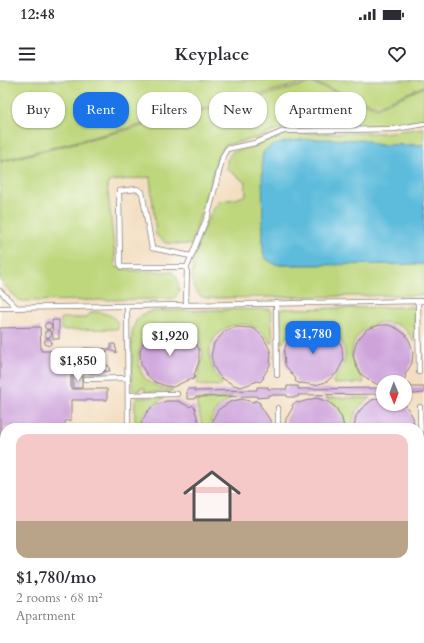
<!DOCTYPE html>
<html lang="en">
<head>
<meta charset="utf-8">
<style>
  :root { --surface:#fff; --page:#f7f7f7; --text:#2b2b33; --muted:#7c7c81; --accent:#1a73e8 }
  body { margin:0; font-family:Cardo,serif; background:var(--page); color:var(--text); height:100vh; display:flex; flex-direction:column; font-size:15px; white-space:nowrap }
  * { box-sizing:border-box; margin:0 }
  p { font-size:13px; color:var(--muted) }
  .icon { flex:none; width:22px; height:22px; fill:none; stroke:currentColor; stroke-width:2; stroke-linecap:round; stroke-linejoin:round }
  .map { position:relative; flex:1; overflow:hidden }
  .side { position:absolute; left:0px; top:343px; width:424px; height:220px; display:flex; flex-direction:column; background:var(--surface); border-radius:16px 16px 0 0; box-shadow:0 1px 3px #0004 }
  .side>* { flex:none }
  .hud { position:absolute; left:12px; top:12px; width:400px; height:36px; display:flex; gap:8px }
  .needle { width:26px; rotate:179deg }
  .controls { position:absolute; left:376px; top:295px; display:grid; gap:8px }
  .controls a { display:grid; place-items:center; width:36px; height:36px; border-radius:50%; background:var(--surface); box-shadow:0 1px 3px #0004; font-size:20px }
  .price { position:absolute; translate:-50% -34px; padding:0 9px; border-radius:8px; background:#fff; color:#222; font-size:13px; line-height:26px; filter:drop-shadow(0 1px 2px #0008) }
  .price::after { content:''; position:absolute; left:50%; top:24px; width:12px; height:9px; margin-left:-6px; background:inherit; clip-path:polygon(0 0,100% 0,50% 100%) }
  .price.on { background:var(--accent); color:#fff }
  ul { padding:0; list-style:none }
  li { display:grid; align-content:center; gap:8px; height:212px; padding:0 16px }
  li span { display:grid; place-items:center; height:124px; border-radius:12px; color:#555 }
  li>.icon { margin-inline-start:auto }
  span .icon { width:72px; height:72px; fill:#fffc; stroke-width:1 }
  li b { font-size:17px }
  .tag { padding:0 14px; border-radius:16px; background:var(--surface); box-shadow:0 1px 3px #0004; font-size:14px; line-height:36px }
  .tag.on { background:var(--accent); color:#fff }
  .status { display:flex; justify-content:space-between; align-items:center; height:28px; padding:0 20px; background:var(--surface); direction:ltr }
  .status svg { height:11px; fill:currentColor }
  header { display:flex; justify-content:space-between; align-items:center; height:52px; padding:0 16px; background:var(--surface); font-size:18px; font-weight:700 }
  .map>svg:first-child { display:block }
  .green { fill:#bed77c; stroke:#707c5c }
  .water { fill:#5dbcdb; stroke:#406f8b }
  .building { fill:#cda3da }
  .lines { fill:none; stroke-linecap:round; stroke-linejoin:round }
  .lane-casing { stroke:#8a807e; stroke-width:6 }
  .secondary-casing { stroke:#8a807e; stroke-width:14 }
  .highway-casing { stroke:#8a807e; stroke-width:18 }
  .lane { stroke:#fff; stroke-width:4.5 }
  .secondary { stroke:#fbe6c4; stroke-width:12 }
  .highway { stroke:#f6c06b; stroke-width:16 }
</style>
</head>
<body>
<div class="status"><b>12:48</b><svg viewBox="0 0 49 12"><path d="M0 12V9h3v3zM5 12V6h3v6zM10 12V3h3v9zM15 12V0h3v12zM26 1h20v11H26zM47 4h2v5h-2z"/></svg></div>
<header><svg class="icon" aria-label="menu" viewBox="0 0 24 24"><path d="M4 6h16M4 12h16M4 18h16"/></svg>Keyplace<svg class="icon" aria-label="heart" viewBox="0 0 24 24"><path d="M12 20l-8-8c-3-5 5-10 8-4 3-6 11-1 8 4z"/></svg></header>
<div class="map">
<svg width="424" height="563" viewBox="0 0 424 563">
  <rect width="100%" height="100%" fill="#fff"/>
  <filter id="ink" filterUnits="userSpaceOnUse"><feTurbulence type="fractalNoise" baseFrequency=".025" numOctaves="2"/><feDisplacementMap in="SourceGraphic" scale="8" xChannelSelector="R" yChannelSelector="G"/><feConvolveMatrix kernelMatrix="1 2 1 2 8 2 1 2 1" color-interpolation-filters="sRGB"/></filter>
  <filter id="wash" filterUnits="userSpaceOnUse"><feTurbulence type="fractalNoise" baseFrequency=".012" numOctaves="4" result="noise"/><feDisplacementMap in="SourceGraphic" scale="16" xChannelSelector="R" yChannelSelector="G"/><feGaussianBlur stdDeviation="0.9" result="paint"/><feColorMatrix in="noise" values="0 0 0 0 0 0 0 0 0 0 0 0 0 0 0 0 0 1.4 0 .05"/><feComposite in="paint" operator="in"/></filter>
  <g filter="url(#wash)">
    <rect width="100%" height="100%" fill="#f3dec1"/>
    <path class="green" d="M5,0H424V6L377,26L311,1L0,81V1Z
      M312,3L377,28L424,7V41L394,46L280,49L257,58L226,65L218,74L215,87L191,165L166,163L156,155L150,97L112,101L107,104L115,176V187L136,191L172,192L177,197L179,210L174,219L24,221L19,220L0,201V82Z
      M424,48V65H377L370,62L265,178L280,185L424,184V215L207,218C174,214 205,134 220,121L236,119L246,115L245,102L227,89V80L232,72L256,66L274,57L288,53H383Z
      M413,227L415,230V261H413C398,226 344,245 353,282C355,290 360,294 364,301L363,303L334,304L333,302C336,293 346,287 345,275C343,240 298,233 283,263H281L280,231L282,229Z
      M271,229L273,263H270C250,221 182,256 222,303L221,306L197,305C196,293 204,283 202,270C200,261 194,254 186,249C140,224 114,308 172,309V312H145V308H139V312L133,310C131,301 132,291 132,281C132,261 127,233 155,231Z
      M92,232C102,232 120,235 118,249L61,250V238H85Z
      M165,317C152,327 142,327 139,348H135V320L138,318Z
      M232,317L217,329L211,340L210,348H203L197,326L198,320Z
      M325,318H371C359,324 352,334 353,348H345C344,334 338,324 325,318Z
      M0,377H5V400H0Z"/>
    <path class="water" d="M361,60H366L377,65H424V184L280,185C272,184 264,180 263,171L262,78L263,72C282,54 336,60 361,60Z"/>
    <g id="blocks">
      <path class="building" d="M52,240H59V259H53Z
        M44.5 246a3.5 3.5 0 1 1 7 0a3.5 3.5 0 1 1-7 0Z
        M312,245L323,247L336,255L342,267L343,281L337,293L326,302L315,305L301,303L300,304L295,301L296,299L285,285L284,271L287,262L294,253L304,247Z
        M380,245H389L398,249L406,255L410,262L413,272L412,283L405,295L406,297L402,301L400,299L395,302H383V305L376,304L362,295L356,286L353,274L357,261L367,249Z
        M40,247L41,271H62L63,288L71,287V309H107V320H71V341H65V348H5V359H0V248Z
        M177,247L187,252L193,258L199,270V282L194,295L196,296L192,300L190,299L173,307L166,306L155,302L147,295L141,285L140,271L144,261L155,251L163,248Z
        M237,247L251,248L256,250L263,257L267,264L271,273L270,285L263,297L264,298L260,302L258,301L241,307L234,305L220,297L214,288L211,276L214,263L225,251Z
        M44.5 254a3.5 3.5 0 1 1 7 0a3.5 3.5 0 1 1-7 0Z
        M44.5 262a3.5 3.5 0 1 1 7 0a3.5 3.5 0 1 1-7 0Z
        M111,264H115L117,273L110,270H107L106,273L104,270H97L96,273L94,270L91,273L89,271L86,273L84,271V268L111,269Z
        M108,285L110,291L91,292V286Z
        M73,295H82V308H73Z
        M405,304H410L411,307H424V313L405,315Z
        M287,306H298V309L383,308V314L298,315V317H287V315H268V317L257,318V316L195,317V319H187V309H195V311L257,310V307H268V309H287Z
        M383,317V324H404L406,326L413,337L414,348H354L356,336L361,329L372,320Z
        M316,318L329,322L336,328L342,338L344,348H285L286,339L293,327L292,325L296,322L298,323Z
        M241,319L254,322L255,320L260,323V325L270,340L271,348H211L214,337L218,330L230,322Z
        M166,321H178L190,327L192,325L196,329L195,331L201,348H141L142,341L147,332L153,326Z
        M419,436H424V458L419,459Z
        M419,470H424V488H419Z
        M424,498V512H419V499Z
        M419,524H424V535H419Z"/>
    </g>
  </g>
  <g filter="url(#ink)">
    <use href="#blocks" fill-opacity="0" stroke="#8a807e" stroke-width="1"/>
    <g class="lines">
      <g class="lane-casing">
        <path id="lane" d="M187,187H122L120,184L119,111L137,109L142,112L152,168L191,176
          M0,211L17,228
          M418,221L419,292
          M276,223L277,295
          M186,225L187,187L208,135L223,76L227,69L255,63L284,51L395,49L424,44
          M127,226L128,348
          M0,228L424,221
          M85,299L128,298
          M128,315L177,314
          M420,327L422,409
          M278,328V348"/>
      </g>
      <g class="secondary-casing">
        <path id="secondary" d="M419,409H424
          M0,412H5"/>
      </g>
      <g class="highway-casing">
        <path id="highway" d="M0,537L5,538
          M0,553L5,554
          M419,555H424
          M33,558L79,563"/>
      </g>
      <use href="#lane" class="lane"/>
      <use href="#secondary" class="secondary"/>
      <use href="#highway" class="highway"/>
    </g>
  </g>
</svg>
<div class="controls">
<a><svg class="needle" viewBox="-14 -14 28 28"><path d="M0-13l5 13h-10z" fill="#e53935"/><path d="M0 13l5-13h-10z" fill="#7c7c81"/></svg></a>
</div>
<b class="price on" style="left:313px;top:275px">$1,780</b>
<b class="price" style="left:170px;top:277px">$1,920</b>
<b class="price" style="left:78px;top:302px">$1,850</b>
<div class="hud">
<a class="tag">Buy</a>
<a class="tag on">Rent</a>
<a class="tag">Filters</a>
<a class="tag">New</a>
<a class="tag">Apartment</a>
</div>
<section class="side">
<ul>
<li><span style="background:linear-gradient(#f6c9c9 70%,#b9a48a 0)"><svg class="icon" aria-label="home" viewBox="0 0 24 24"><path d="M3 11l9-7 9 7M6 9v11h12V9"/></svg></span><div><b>$1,780/mo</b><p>2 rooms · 68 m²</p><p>Apartment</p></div></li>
</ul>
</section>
</div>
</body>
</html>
